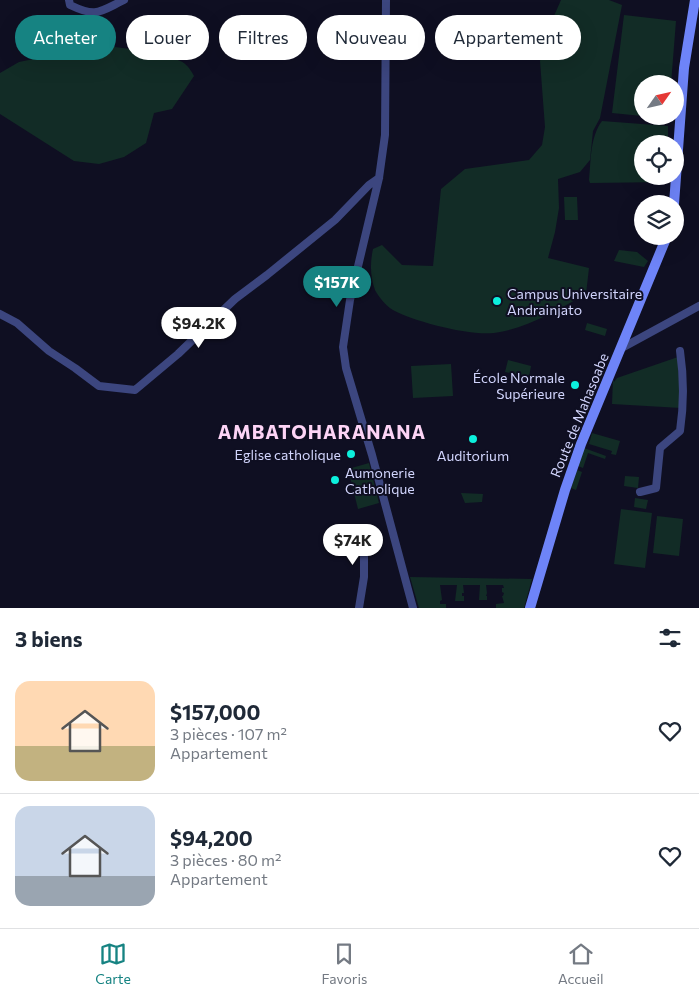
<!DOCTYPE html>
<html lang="fr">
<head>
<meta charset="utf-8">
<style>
  :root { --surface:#fff; --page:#f6f6f7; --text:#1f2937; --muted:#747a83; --line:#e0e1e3; --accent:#168382 }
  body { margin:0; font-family:Commissioner,sans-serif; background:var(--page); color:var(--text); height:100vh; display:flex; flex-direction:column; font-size:19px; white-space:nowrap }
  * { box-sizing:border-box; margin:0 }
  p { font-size:16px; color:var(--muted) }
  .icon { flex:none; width:28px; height:28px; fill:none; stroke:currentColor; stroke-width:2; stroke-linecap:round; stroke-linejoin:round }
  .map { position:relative; height:608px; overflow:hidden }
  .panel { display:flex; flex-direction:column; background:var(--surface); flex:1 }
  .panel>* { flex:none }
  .hud { position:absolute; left:15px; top:15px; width:670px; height:45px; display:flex; gap:10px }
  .needle { width:32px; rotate:56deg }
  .fabs { position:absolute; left:634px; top:75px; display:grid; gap:10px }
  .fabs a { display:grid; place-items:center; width:50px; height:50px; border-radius:50%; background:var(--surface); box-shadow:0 5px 20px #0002; font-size:25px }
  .price { position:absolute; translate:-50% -42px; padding:0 11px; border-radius:18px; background:#fff; color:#222; font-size:16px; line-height:32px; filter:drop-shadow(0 1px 2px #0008) }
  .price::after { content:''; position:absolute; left:50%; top:30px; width:15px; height:11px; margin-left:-8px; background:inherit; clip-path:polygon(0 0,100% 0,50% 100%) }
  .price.selected { background:var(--accent); color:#fff }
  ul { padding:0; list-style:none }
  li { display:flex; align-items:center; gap:15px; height:125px; padding:0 15px }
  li+li { border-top:1px solid var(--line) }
  li span { display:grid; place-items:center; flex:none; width:140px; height:100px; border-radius:15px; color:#555 }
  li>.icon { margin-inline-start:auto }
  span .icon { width:60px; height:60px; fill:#fffc; stroke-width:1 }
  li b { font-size:21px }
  h2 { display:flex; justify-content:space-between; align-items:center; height:60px; padding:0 15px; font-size:21px }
  .chip { padding:0 18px; border-radius:22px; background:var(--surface); box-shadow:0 5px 20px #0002; font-size:18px; line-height:45px }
  .chip.selected { background:var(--accent); color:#fff }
  .tabs { display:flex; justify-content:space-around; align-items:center; height:70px; border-top:1px solid var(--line); background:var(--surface); font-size:14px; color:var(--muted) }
  .tabs a { display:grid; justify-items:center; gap:2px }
  .tabs .selected { color:var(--accent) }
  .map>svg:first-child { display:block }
  .green { fill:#122c26 }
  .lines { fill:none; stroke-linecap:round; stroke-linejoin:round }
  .street { stroke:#3c467f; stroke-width:8 }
  .secondary { stroke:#6e84f8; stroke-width:10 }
  .poi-dot { fill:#0cf0dd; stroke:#0f0f22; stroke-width:2 }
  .labels { text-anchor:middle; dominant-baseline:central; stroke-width:4; stroke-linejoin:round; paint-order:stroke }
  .poi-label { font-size:14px; fill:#d2d5fd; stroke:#0f0f22; text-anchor:start }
  .street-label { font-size:14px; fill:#d2d5fd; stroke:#0f0f22 }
  .district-label { font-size:19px; font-weight:bold; letter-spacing:1px; fill:#fdd4f6; stroke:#0f0f22 }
</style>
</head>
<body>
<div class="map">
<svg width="699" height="608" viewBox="0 0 699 608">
  <rect width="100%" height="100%" fill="#0f0f22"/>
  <path class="green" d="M561,0H609L622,5L600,118L593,131L590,160L580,172L558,179L559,208L555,232L548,258L589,268L586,294C559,309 531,326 500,332C475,338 415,322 393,310C387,307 378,296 375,290C370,276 370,263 373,249L382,245L402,265L433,266L441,189L465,169L529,160L542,145L545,127L540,61L550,25Z
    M624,15L676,21L671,84H642V116L612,113Z
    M97,32L115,47L138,50L148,59C169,59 183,54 194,76L172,109L154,113L146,143L124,157L99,164L74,161L0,114V73L19,62L68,52Z
    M602,121L668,126V144H642V176H668V182L590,183L589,180C591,160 590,137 602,121Z
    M564,197H577L578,220H565Z
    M619,250L637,252L648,261L644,267L614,261Z
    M587,323L607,329L605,336L585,330Z
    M678,357L681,408L612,404L613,379L614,382L617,378Z
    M508,360L531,366L529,377L505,372Z
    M451,364L453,396L413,398L411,366Z
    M592,433L620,441L616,455L611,454L612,451L589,444Z
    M584,448L606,456L605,459L588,453L583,468L578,466Z
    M369,463L379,503L358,509L348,469Z
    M577,470L582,472L576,490L571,488Z
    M625,476L639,477L638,488L624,486Z
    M461,493L483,494L482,502L465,503Z
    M635,498L648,500L646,509L634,507Z
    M621,509L652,513L645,568L614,564Z
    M657,516L683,519L679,556L653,553Z
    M410,577L532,579L524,608H496V604L504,603L502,596H503L504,593L502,592V588H504L503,585H486L487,593L486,596H487V600H479L480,585H463L464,593H462V596H464V601H455L457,585H440L442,600L440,601V604H446V608H419Z"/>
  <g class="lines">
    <path class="street" d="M69,0L70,5C97,18 99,12 124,0
      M386,0L385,135L379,178L350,300L343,347L346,368L372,455L413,608
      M0,314L17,323L49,351L75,368L99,386L135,390L178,354L235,299L267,275L335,220L369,185L379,178
      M620,349L699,306
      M640,492L656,488L660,448L680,431C684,404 684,378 680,351
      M359,608L364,577V550L373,539"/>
    <path class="secondary" d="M674,204L684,68L695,0
      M530,608L565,490L581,444L667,236"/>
  </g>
  <g class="poi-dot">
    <circle cx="497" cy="301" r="5"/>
    <circle cx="575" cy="385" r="5"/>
    <circle cx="473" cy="439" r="5"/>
    <circle cx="351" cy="454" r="5"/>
    <circle cx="335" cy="480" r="5"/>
  </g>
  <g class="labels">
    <g class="poi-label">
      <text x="507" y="293">Campus Universitaire<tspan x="507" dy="16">Andrainjato</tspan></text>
      <text x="565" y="377" text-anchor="end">École Normale<tspan x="565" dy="16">Supérieure</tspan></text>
      <text x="341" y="454" text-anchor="end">Eglise catholique</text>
      <text x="473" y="455" text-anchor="middle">Auditorium</text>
      <text x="345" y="472">Aumonerie<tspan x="345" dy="16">Catholique</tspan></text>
    </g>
    <g class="street-label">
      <text transform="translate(579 415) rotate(-68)">Route de Mahasoabe</text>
    </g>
    <g class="district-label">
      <text x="322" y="431">AMBATOHARANANA</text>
    </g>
  </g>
</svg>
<div class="fabs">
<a><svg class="needle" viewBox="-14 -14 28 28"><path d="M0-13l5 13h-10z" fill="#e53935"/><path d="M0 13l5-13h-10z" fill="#747a83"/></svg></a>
<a><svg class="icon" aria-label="locate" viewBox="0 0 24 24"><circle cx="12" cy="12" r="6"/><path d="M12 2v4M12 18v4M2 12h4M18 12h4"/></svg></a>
<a><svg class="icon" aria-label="layers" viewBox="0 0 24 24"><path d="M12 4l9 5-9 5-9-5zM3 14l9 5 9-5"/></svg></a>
</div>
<b class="price selected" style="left:337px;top:308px">$157K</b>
<b class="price" style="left:199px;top:349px">$94.2K</b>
<b class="price" style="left:353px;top:566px">$74K</b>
<div class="hud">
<a class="chip selected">Acheter</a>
<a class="chip">Louer</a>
<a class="chip">Filtres</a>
<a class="chip">Nouveau</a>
<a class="chip">Appartement</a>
</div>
</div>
<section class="panel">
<h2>3 biens<svg class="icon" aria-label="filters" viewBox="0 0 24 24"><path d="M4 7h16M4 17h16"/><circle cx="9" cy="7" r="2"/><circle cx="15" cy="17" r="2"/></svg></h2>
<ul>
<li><span style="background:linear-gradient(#ffd9b3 65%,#c2b280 0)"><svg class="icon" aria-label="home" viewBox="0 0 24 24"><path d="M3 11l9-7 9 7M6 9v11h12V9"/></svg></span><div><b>$157,000</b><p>3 pièces · 107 m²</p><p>Appartement</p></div><svg class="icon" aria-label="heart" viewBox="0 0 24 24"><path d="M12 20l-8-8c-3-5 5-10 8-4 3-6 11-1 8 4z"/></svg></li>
<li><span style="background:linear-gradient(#c9d6e8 70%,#9aa5b1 0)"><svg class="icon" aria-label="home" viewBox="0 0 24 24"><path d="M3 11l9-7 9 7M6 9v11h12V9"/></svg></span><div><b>$94,200</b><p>3 pièces · 80 m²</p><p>Appartement</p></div><svg class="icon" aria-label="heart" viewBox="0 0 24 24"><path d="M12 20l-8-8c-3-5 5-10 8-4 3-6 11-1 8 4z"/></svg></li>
</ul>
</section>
<nav class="tabs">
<a class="selected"><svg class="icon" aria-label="map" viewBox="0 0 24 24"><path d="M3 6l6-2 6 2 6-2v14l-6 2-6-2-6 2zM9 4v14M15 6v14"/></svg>Carte</a>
<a><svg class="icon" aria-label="saved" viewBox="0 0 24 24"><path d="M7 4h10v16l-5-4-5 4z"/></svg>Favoris</a>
<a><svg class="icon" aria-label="home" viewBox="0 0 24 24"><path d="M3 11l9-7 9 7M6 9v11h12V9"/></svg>Accueil</a>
</nav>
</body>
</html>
